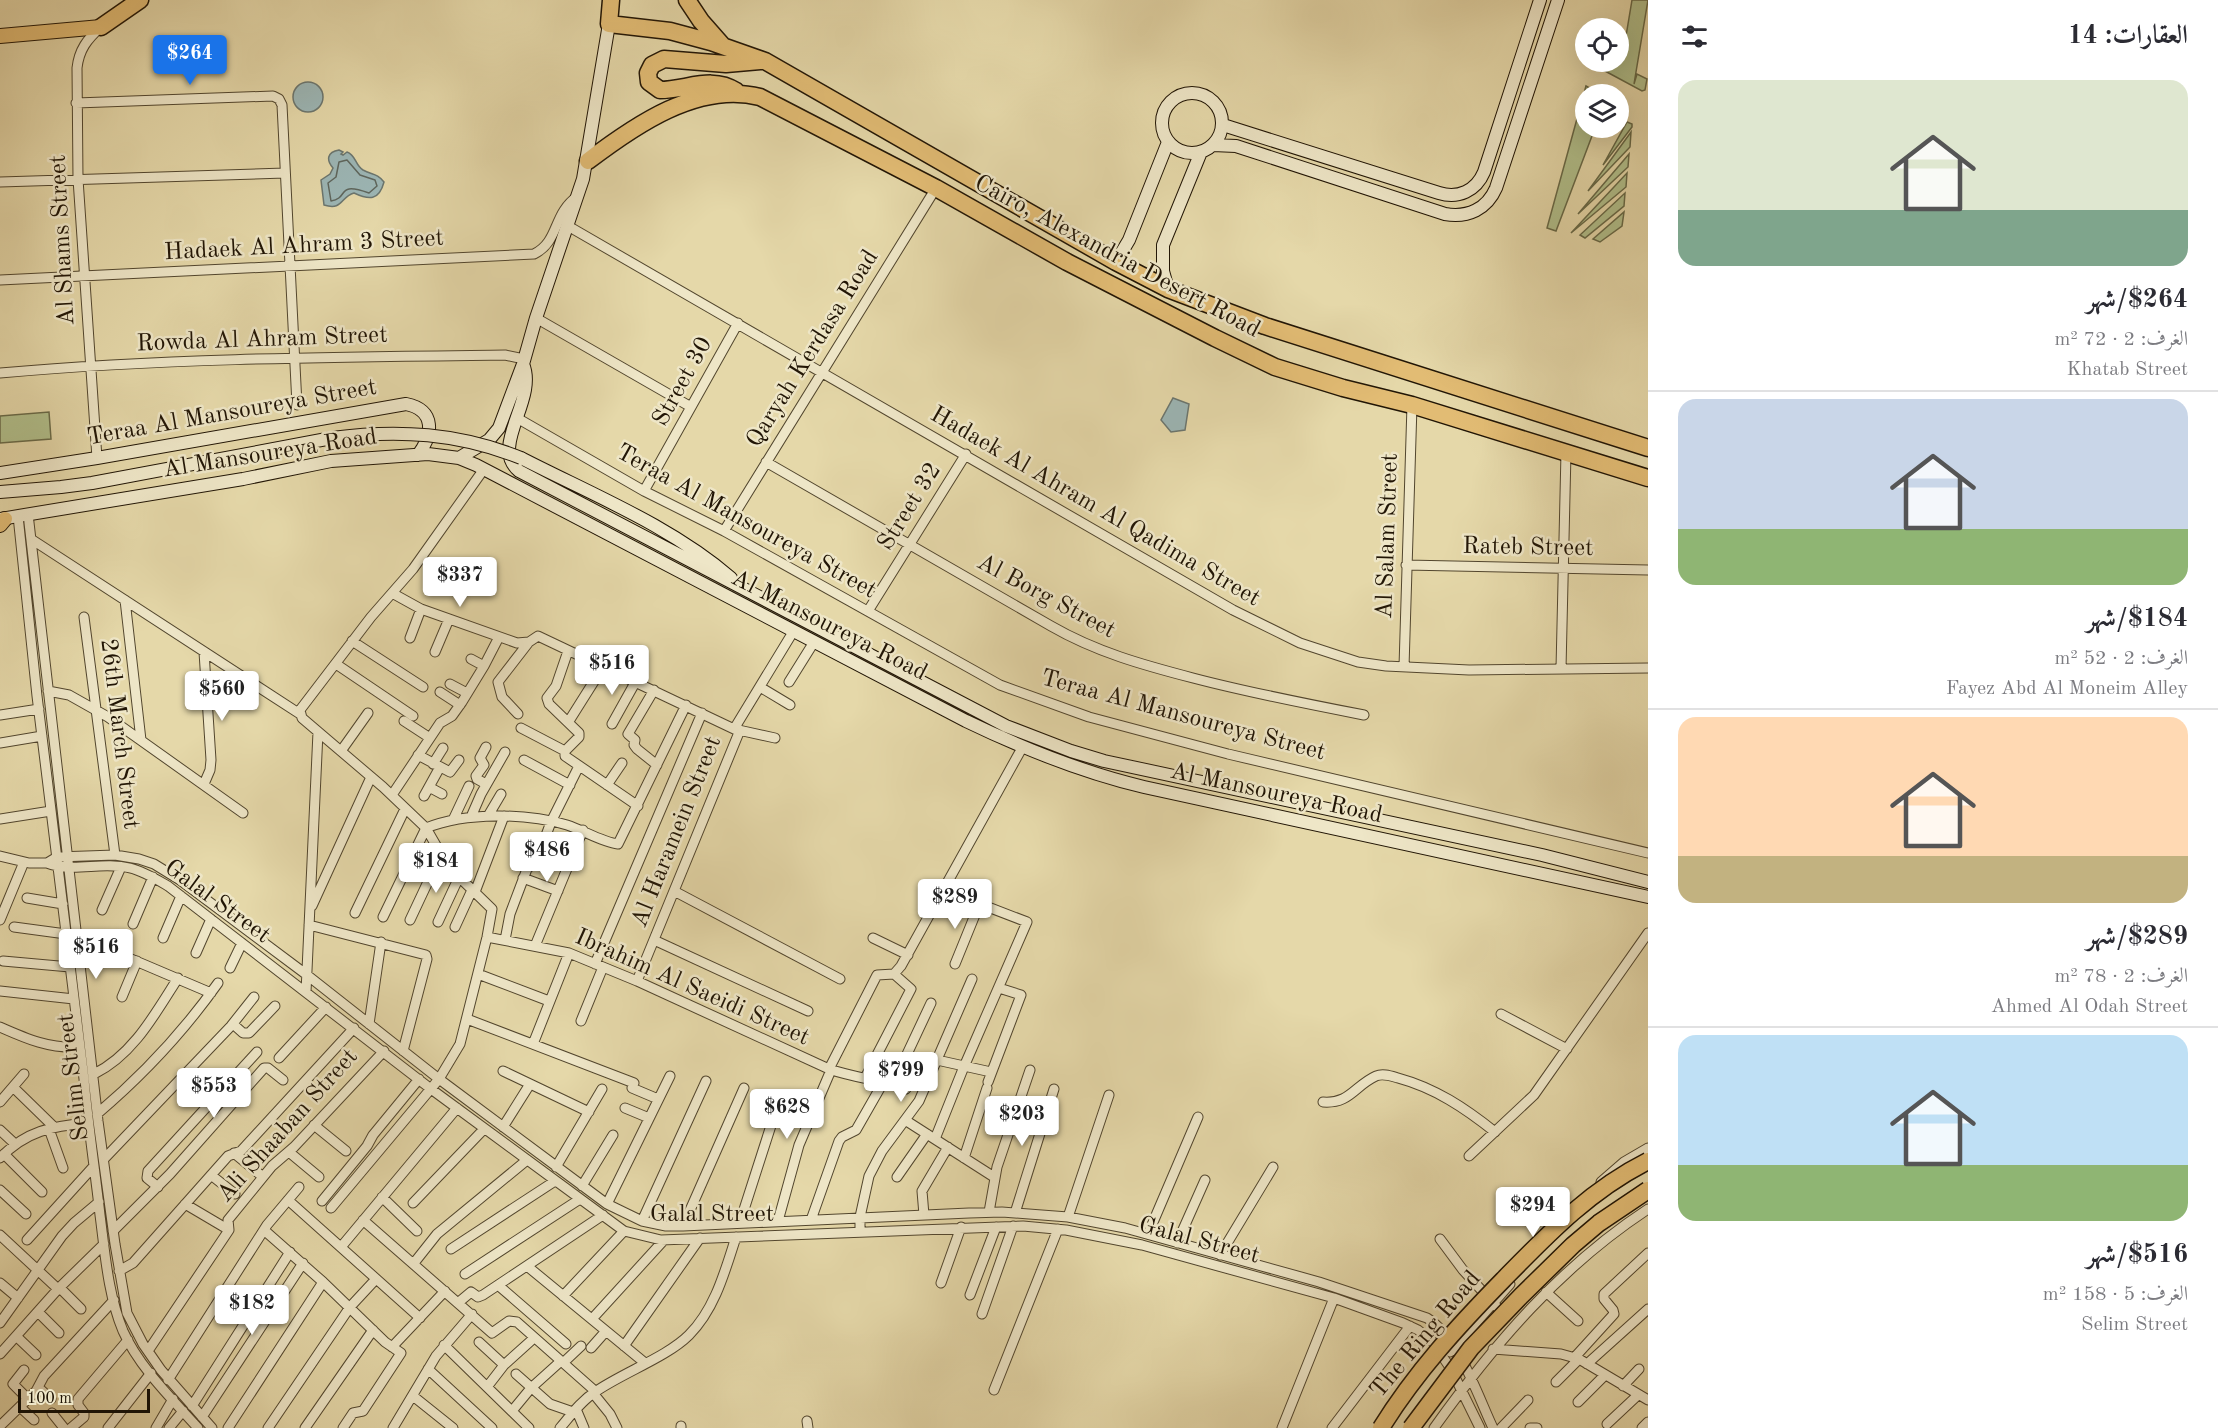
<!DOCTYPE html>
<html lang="ar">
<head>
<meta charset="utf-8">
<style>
  :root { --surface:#fff; --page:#f7f7f7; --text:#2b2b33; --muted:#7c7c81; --line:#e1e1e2; --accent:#1a73e8 }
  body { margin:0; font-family:"Old Standard TT",Amiri,serif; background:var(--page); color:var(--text); direction:rtl; height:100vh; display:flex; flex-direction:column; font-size:22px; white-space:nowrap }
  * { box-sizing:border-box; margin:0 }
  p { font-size:20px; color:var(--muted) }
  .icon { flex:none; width:33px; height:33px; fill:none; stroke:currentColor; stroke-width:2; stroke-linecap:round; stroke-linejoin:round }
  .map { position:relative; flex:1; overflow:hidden; direction:ltr }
  .details { display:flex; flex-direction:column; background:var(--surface); width:570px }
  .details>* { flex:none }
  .fabs { position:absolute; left:1575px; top:18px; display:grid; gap:12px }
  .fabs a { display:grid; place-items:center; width:54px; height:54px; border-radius:50%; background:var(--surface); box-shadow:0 6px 24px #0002; font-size:30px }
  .scale { position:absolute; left:18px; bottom:15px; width:132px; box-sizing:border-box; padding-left:6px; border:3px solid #211505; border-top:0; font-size:16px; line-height:21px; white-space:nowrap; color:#211505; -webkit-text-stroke:4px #eee6c7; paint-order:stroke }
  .price { position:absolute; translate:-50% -51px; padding:0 14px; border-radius:6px; background:#fff; color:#222; font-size:20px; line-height:39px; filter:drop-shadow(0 2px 3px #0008) }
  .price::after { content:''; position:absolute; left:50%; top:36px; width:18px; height:14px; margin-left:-9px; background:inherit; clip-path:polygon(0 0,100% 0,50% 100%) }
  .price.selected { background:var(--accent); color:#fff }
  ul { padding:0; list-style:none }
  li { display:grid; align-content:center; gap:12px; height:318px; padding:0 30px }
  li+li { border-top:2px solid var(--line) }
  li span { display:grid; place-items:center; height:186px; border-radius:18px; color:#555 }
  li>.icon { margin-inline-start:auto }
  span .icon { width:108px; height:108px; fill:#fffc; stroke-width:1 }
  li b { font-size:26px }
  h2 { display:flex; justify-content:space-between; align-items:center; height:72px; padding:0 30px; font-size:26px }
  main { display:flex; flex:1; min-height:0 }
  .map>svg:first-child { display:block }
  .green { fill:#b1bf8b; stroke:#696a48; stroke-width:1.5 }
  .water { fill:#9cb6b5; stroke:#6b766f; stroke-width:1.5 }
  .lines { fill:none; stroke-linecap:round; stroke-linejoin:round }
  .shore { stroke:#5e665d; stroke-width:1.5 }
  .street-casing { stroke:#52462e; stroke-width:11 }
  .secondary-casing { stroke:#211505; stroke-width:14 }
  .primary-casing { stroke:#211505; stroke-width:16 }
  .highway-casing { stroke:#211505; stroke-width:19 }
  .street { stroke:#eee6c7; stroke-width:9 }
  .secondary { stroke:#eee6c7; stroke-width:12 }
  .primary { stroke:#e2bc74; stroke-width:14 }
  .highway { stroke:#e2bc74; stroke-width:16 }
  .secondary-bridge-casing { stroke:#211505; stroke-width:14; stroke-linecap:butt }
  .highway-bridge-casing { stroke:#211505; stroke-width:19; stroke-linecap:butt }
  .secondary-bridge { stroke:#eee6c7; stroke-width:12 }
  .highway-bridge { stroke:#e2bc74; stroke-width:16 }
  .labels { text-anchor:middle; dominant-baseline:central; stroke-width:5; stroke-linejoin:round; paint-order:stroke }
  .street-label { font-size:24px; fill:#211505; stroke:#eee6c7 }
</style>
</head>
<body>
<main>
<section class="details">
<h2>العقارات: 14<svg class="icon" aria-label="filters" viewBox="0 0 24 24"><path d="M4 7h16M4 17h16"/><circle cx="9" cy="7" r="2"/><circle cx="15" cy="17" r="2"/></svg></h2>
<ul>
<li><span style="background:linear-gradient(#dfe7d0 70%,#7fa58c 0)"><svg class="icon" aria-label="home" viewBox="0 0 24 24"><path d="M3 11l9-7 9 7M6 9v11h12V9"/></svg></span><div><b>$264/شهر</b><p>الغرف: 2 · 72 m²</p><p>Khatab Street</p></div></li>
<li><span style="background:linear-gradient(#c9d6e8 70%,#8fb573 0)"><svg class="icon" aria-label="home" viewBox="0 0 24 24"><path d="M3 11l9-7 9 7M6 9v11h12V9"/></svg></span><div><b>$184/شهر</b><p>الغرف: 2 · 52 m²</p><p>Fayez Abd Al Moneim Alley</p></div></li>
<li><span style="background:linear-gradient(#ffd9b3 75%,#c2b280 0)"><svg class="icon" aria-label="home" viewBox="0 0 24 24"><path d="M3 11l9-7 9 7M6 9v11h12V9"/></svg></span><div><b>$289/شهر</b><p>الغرف: 2 · 78 m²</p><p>Ahmed Al Odah Street</p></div></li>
<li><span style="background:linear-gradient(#bfe0f5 70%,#8fb573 0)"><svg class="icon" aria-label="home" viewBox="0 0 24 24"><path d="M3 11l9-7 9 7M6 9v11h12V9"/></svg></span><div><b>$516/شهر</b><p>الغرف: 5 · 158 m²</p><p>Selim Street</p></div></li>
</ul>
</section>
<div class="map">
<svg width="1648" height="1428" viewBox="0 0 1648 1428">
  <rect width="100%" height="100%" fill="#e5d8a9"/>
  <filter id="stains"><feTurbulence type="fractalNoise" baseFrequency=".00333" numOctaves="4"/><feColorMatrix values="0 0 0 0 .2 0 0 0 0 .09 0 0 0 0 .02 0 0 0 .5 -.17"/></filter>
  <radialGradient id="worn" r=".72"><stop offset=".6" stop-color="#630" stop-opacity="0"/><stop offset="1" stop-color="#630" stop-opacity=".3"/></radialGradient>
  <path class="green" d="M1632,0H1648L1634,84L1637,74L1647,79L1645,90L1642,91L1605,71L1585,62V60L1586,62H1618L1619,36H1626Z
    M1586,86L1600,94H1586V128H1595L1556,231L1547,228Z
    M1627,122L1632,124V127L1603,165Z
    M1631,132L1630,147L1588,191Z
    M1629,154L1628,167L1578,214Z
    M1627,173L1626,187L1571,233Z
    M1625,193L1624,206L1585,238L1580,235Z
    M1624,212L1622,226L1600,242L1593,239Z
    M49,412L51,439L0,443V416Z"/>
  <path class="water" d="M293 97a15 15 0 1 1 30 0a15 15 0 1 1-30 0Z
    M339,150L343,152L341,154L343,155L347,152C356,155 355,165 363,170C372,175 377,173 384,182C379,201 369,200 354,193C340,197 343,211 324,205L321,180L330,174L333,168C326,160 327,152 339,150Z
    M1173,398L1189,404L1185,430L1171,432L1161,420Z"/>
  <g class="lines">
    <path class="shore" d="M347,160L360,175L375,180L377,186L369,193C335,181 350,198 331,201L328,183L336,177L339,162Z"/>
    <g class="street-casing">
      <path id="street" d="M76,103L273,96L279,99L282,105L297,405
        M0,182L285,173
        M568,226L1233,610L1300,643L1358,662L1386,666L1469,670L1648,668
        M0,280L534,254C560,241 552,214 578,196
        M536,318L691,407
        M0,373C168,358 337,357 505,355L524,359
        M517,418L644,491L724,531L1000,685L1089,717L1228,754L1648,853
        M97,458L78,179L77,68C79,50 87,39 101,27
        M766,462L1051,626C1096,652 1143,665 1193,678C1250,693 1307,704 1364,715
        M644,491L738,323
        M28,514L98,1121L115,1244L127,1313L143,1344L161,1370L212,1428
        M18,516L37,696L84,1079C88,1125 95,1170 100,1215C105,1253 108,1295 123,1331C139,1367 172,1399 198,1428
        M724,531L936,188
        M31,539L300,714
        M1406,565L1648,570
        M392,593L421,609L517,643L529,642
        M125,600L141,740
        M868,611L966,454
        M84,617L115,855
        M410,638L421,609
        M352,641L423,687
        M568,651L556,686L547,698L549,704L579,733V737L565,751V756L638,806
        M435,652L449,619
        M471,659L484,666
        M336,664L413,716
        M1404,667L1412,405
        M1561,669L1566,452
        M789,682L814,642
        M450,684L467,693
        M760,687L790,705
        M654,690L628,734L635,740L634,745L637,749L657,765
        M48,691L69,695L108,717L243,813
        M440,692L460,705
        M518,714L502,697L498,682L529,642L538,636L734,729L775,738
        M0,715L39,709
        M404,721L430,738
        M569,721L603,667
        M612,724L636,681
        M521,728L565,751
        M734,729L793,632
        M0,743L42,736
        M486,747L480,758L484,765L476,776L477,779L486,784
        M341,751L368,713
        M418,755L450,772L459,760
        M524,760L570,785
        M433,764L443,748
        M204,784L210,770L211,760L204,652
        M607,785L622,763
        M429,787L442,794
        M392,795L440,723L452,716L462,702L484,666L499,637
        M424,796L440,767
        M488,816L501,794
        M471,817L481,794L505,752
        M0,819L51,811
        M453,820L469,786
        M426,828C466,812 526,813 567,825C583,830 602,842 618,844L686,705
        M0,856L29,863H47L57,857L115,855L139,859L154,864L180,880L307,975L439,1079L607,1204L642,1221L666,1226H683L969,1213L1002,1212L1068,1217L1125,1228L1319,1282L1427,1318C1459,1338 1477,1394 1493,1428
        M47,863C73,873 102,861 130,868C143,871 156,879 168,886L431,1089L624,1231L661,1240L1023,1226L1066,1230L1142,1245L1334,1298L1403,1323L1418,1330L1432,1341L1451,1369L1480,1428
        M523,878L558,891
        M674,891L840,979
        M475,892L504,816
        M27,898L63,904
        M312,906L371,777
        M102,910L121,867
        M355,913L405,809
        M383,917L426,828
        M0,920L24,862
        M410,920L441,854
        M438,922L459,877
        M133,924L153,877
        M309,925L426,955L427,959L403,1051
        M14,927L66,934
        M455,927L472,890
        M77,936L211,993
        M487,937L569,953L637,981L829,1069C855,1078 881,1080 906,1089
        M163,938L181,896
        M873,938L908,955
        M505,940L510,914L527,869L537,859L551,822L579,766
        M654,940L808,1011
        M535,946L583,830
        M196,953L211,919
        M3,961L70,967
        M595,964L702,713
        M955,964L979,905
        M230,968L242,943
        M478,974L549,1001
        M637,981L740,730
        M0,991L74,999
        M306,992L318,732
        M122,997L137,961
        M1501,1014L1567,1049
        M467,1019L634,1083
        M581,1021L603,967
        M233,1024L243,1033H249L275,1006
        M369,1024L381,942
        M0,1027C27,1039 50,1049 80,1047
        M533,1044L569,953
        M279,1058L326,1007
        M937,1060L991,1072
        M829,1069L877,975L894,974L901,966L1022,748
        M503,1071L589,1112
        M94,1074C133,1055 155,1014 178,978
        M865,1078L911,989L894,974
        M988,1082L1021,995L999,988
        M893,1084L931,1003
        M13,1087L54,1127
        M632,1088L658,1099
        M0,1102L24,1074
        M1323,1102C1350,1104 1354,1086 1376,1076C1383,1073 1391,1076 1398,1078C1435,1088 1465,1108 1495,1132
        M625,1108L649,1118
        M97,1114C143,1075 184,1031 218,983
        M905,1120L994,1177
        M314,1125L346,1151
        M503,1127L530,1084
        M49,1129L63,1168
        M0,1130L15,1144
        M935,1139L963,1069L1027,922L944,890
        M289,1152L319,1177
        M234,1153L263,1177
        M4,1154L42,1192
        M1469,1156L1534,1095L1648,933
        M0,1158C26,1131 52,1126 88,1123
        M964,1158L987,1088
        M104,1159L231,1026L254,997
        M556,1167L602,1089
        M211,1175L235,1194
        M897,1177L927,1134
        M1601,1182L1624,1162L1648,1148
        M582,1186L613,1135
        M158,1187L147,1178L148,1171L257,1052
        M0,1190L26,1214
        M382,1197L417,1231
        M288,1200L420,1318
        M322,1201L367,1146L373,1135L419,1079
        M413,1203L484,1129
        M185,1204L229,1230
        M607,1204L670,1076
        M331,1208L439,1079L460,1044L487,937L492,909L456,874L441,854L426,828L383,787L302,718L300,710L371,617L413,569L484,469
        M989,1212L997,1167L1030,1070
        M1015,1213L1054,1089
        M924,1215L922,1191L948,1147
        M1068,1217L1109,1095
        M363,1220L492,1333L509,1321L517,1322L595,1391
        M811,1220L839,1141L842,1137L856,1130L884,1081
        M642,1221L706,1081
        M778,1221L799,1145L831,1070
        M740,1222L776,1110
        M683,1226L744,1088
        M229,1230L228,1220L272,1166L294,1147L384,1051
        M264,1230L323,1282L385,1342L401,1353L363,1411L353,1413L343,1428
        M113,1231L170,1174L264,1068H268L283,1080
        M860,1231V1217L869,1176L882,1151L919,1101L972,979
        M1148,1234L1198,1117
        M0,1235L58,1289
        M1440,1239L1463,1270L1506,1317
        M27,1240L94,1166
        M1177,1243L1205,1180
        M341,1247L457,1108
        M451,1249L555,1181
        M1220,1255L1273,1167
        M414,1263L437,1234L527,1160
        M527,1266L645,1363
        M119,1271L133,1263L228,1156L241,1151L354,1028
        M465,1274L580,1199
        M0,1283L18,1298
        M941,1283L961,1227
        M498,1285L566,1344
        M60,1288L81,1309
        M1546,1292L1578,1321
        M970,1295L996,1227
        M563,1296L624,1231
        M459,1302L471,1292L478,1297L483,1295L603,1215
        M38,1312L59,1333
        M982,1314L1013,1226
        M592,1319L664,1240
        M0,1323L62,1236L74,1223L99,1202
        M16,1336L36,1355
        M479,1342L504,1365
        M444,1345L529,1428
        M624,1346L700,1238
        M392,1347L445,1291
        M591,1348L606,1331
        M1493,1349L1561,1354L1579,1359L1648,1400
        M148,1351L229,1230
        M1450,1352L1510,1284
        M0,1354L58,1289L104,1244
        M1574,1358L1614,1314L1613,1310L1604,1299V1294L1648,1253
        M563,1363L581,1346
        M1587,1364L1648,1309
        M428,1369L492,1428
        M24,1370L13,1384L28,1399
        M516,1374L550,1404L573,1412
        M168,1380L267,1225L299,1187
        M1556,1382L1579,1359
        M1623,1386L1639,1369
        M487,1387L504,1365L534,1338
        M39,1388L51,1399
        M994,1390L1058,1229
        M593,1393L610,1414L617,1428
        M413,1396L453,1428
        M1578,1402L1605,1375
        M192,1406L290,1252
        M20,1407L34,1420
        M576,1409L584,1428
        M512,1411L531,1388L561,1361
        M52,1413L64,1428
        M202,1417L303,1263
        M807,1421L808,1428
        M1607,1424L1638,1395
        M0,1426L36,1391L44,1376L114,1300
        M71,1428L84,1417V1413L78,1405V1399L128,1340
        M108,1428L151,1373
        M156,1428L173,1399
        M169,1428L183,1411
        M228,1428L323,1282
        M268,1428L350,1307L376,1279
        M305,1428L373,1330
        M393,1428L436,1356L472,1314
        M560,1428C571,1415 581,1401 595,1392C622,1373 667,1357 689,1335C715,1309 725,1271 736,1237
        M681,1428V1426
        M1282,1428L1334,1298
        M1332,1428L1410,1326
        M1434,1428C1494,1344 1561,1266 1648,1209
        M1501,1428L1528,1400
        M1530,1428H1537
        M1642,1428L1648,1422"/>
    </g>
    <g class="secondary-casing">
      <path id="secondary" d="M1162 123a30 30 0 1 1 60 0a30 30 0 1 1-60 0Z
        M1223,125L1439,193C1458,199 1476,191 1484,172L1540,0
        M1213,145L1236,146L1445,214C1468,218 1487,209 1496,188L1558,0
        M1116,262L1129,240L1168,142
        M1168,289L1163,271V245L1201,152
        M523,364C538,400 489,446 519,471L1006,726L1071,751L1104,761L1542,855L1648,882
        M459,458L489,440L499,428L523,364L536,318L583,179L609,24
        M521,458C591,494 671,526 731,578
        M0,473L97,458L406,404C436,410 433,435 418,455
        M0,492L61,487L92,483L332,438
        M0,519L243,479L331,461L428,454L459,458L476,465L966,721C1024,749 1081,772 1144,787L1648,897"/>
    </g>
    <g class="primary-casing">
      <path id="primary" d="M0,36L101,27
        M0,525L5,519"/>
    </g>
    <g class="highway-casing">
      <path id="highway" d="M611,0L609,24L670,31L711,42L765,61L1116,262L1168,289L1265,326L1648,448
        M687,0L701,21L723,46
        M101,27L140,0
        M736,91C712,75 686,90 660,90L649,82L648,73L652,65L664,59L726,64L760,61
        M588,161C634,126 698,81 760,97L936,188L1067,262L1215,338L1275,367L1343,388L1412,405L1648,478"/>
    </g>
    <use href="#street" class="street"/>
    <use href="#secondary" class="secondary"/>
    <use href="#primary" class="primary"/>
    <use href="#highway" class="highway"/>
    <g class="secondary-bridge-casing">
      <path id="secondary-bridge" d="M332,438C398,429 459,433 521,458"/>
    </g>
    <g class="highway-bridge-casing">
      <path id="highway-bridge" d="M1381,1428C1415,1373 1458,1326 1503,1280C1548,1234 1590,1190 1648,1161
        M1411,1428L1471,1348L1521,1296L1573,1245L1599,1223L1648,1190"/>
    </g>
    <use href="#secondary-bridge" class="secondary-bridge"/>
    <use href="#highway-bridge" class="highway-bridge"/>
  </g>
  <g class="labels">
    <g class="street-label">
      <text transform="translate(63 240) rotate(-93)">Al Shams Street</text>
      <text transform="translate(304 246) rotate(-3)">Hadaek Al Ahram 3 Street</text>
      <text transform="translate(1117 257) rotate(28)">Cairo, Alexandria Desert Road</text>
      <text transform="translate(262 340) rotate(-2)">Rowda Al Ahram Street</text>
      <text transform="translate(813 349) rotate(-58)">Qaryah Kerdasa Road</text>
      <text transform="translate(683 382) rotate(-61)">Street 30</text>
      <text transform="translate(232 413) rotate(-10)">Teraa Al Mansoureya Street</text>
      <text transform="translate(270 454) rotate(-9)">Al Mansoureya Road</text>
      <text transform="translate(910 507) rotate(-58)">Street 32</text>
      <text transform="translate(1095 507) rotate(30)">Hadaek Al Ahram Al Qadima Street</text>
      <text transform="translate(746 522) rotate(29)">Teraa Al Mansoureya Street</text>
      <text transform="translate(1388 536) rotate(-88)">Al Salam Street</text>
      <text transform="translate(1528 548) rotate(1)">Rateb Street</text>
      <text transform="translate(1046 597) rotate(28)">Al Borg Street</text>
      <text transform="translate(829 626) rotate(27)">Al Mansoureya Road</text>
      <text transform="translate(1183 716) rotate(15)">Teraa Al Mansoureya Street</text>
      <text transform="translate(119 734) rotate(83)">26th March Street</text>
      <text transform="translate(1276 794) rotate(12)">Al Mansoureya Road</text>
      <text transform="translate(677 832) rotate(-68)">Al Haramein Street</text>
      <text transform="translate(217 902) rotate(36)">Galal Street</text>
      <text transform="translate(692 988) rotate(24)">Ibrahim Al Saeidi Street</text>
      <text transform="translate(74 1077) rotate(-97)">Selim Street</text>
      <text transform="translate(288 1126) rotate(-48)">Ali Shaaban Street</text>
      <text x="712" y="1215">Galal Street</text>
      <text transform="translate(1199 1241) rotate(15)">Galal Street</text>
      <text transform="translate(1426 1335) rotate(-50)">The Ring Road</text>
    </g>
  </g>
  <rect width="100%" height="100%" filter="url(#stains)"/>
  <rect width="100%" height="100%" fill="url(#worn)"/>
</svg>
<div class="fabs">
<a><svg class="icon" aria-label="locate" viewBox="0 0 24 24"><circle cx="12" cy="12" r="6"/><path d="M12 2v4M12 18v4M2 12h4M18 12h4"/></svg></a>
<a><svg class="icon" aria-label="layers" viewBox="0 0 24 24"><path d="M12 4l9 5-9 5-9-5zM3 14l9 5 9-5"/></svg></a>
</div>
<div class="scale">100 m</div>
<b class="price selected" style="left:190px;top:86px">$264</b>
<b class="price" style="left:460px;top:608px">$337</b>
<b class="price" style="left:612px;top:696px">$516</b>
<b class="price" style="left:222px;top:722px">$560</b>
<b class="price" style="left:547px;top:883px">$486</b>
<b class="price" style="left:436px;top:894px">$184</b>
<b class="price" style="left:955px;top:930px">$289</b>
<b class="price" style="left:96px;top:980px">$516</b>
<b class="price" style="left:901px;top:1103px">$799</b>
<b class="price" style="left:214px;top:1119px">$553</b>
<b class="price" style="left:787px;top:1140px">$628</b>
<b class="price" style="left:1022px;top:1147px">$203</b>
<b class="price" style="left:1533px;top:1238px">$294</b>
<b class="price" style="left:252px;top:1336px">$182</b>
</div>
</main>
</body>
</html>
